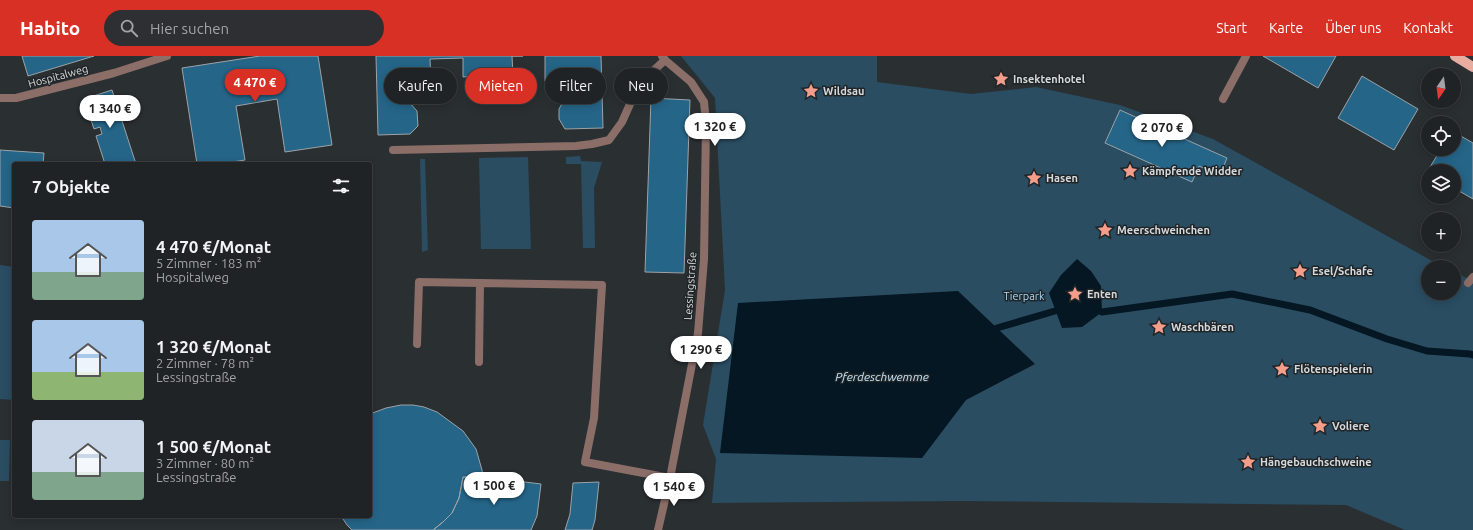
<!DOCTYPE html>
<html lang="de">
<head>
<meta charset="utf-8">
<style>
  :root { --surface:#202326; --page:#2d2f32; --text:#f1f3f6; --muted:#a2a4a7; --line:#3d4043; --accent:#d93025 }
  body { margin:0; font-family:Ubuntu,sans-serif; background:var(--page); color:var(--text); height:100vh; display:flex; flex-direction:column; font-size:15px; white-space:nowrap }
  * { box-sizing:border-box; margin:0 }
  p { font-size:13px; color:var(--muted) }
  .icon { flex:none; width:22px; height:22px; fill:none; stroke:currentColor; stroke-width:2; stroke-linecap:round; stroke-linejoin:round }
  .map { position:relative; flex:1; overflow:hidden }
  .details { position:absolute; left:12px; top:106px; width:360px; height:356px; display:flex; flex-direction:column; background:var(--surface); border-radius:4px; box-shadow:0 2px 10px #0003,0 0 0 1px var(--line) }
  .details>* { flex:none }
  .top-card { position:absolute; left:384px; top:12px; width:380px; height:36px; display:flex; gap:8px }
  .needle { width:26px; rotate:194deg }
  .buttons { position:absolute; left:1421px; top:12px; display:grid; gap:8px }
  .buttons a { display:grid; place-items:center; width:40px; height:40px; border-radius:50%; background:var(--surface); box-shadow:0 2px 10px #0003,0 0 0 1px var(--line); font-size:20px }
  .price { position:absolute; translate:-50% -34px; padding:0 9px; border-radius:14px; background:#fff; color:#222; font-size:13px; line-height:26px; filter:drop-shadow(0 1px 2px #0008) }
  .price::after { content:''; position:absolute; left:50%; top:24px; width:12px; height:9px; margin-left:-6px; background:inherit; clip-path:polygon(0 0,100% 0,50% 100%) }
  .price.current { background:var(--accent); color:#fff }
  ul { padding:0; list-style:none }
  li { display:flex; align-items:center; gap:12px; height:100px; padding:0 20px }
  li span { display:grid; place-items:center; flex:none; width:112px; height:80px; border-radius:4px; color:#555 }
  li>.icon { margin-inline-start:auto }
  span .icon { width:48px; height:48px; fill:#fffc; stroke-width:1 }
  li b { font-size:17px }
  h2 { display:flex; justify-content:space-between; align-items:center; height:48px; padding:0 20px; font-size:17px }
  .tag { padding:0 14px; border-radius:18px; background:var(--surface); box-shadow:0 2px 10px #0003,0 0 0 1px var(--line); font-size:14px; line-height:36px }
  .tag.current { background:var(--accent); color:#fff }
  header { display:flex; align-items:center; gap:24px; box-sizing:border-box; height:56px; padding:0 20px; background:var(--accent); color:#fff }
  header strong { font-size:19px }
  nav { display:flex; gap:22px; margin-inline-start:auto; font-size:14px }
  .search { width:280px; height:36px; background:var(--page); display:flex; align-items:center; gap:10px; box-sizing:border-box; padding:0 14px; border-radius:22px; color:var(--muted); font-size:15px }
  .map>svg:first-child { display:block }
  .green { fill:#2a4d62 }
  .water { fill:#041722 }
  .lines { fill:none; stroke-linecap:round; stroke-linejoin:round }
  .stream { stroke:#041722; stroke-width:7 }
  .building { fill:#256588; stroke:#9da3a7 }
  .lane { stroke:#8b6e68; stroke-width:8 }
  .street { stroke:#8b6e68; stroke-width:8 }
  .primary { stroke:#e8ada0; stroke-width:10 }
  .labels { text-anchor:middle; dominant-baseline:central; stroke-width:3; stroke-linejoin:round; paint-order:stroke }
  .street-label { font-size:11px; fill:#d6d9db; stroke:#202528 }
  .poi-label { font-size:11px; font-weight:bold; fill:#d6d9db; stroke:#202528; text-anchor:start }
  .park-label { font-size:11px; fill:#a8dafa; stroke:#202528 }
  .water-label { font-size:12px; font-style:italic; fill:#c2e4f9; stroke:#202528 }
</style>
</head>
<body>
<header>
<strong>Habito</strong>
<div class="search"><svg class="icon" aria-label="search" viewBox="0 0 24 24"><circle cx="10" cy="10" r="6"/><path d="M15 15l6 6"/></svg>Hier suchen</div>
<nav><a>Start</a><a>Karte</a><a>Über uns</a><a>Kontakt</a></nav>
</header>
<div class="map">
<svg width="1473" height="474" viewBox="0 0 1473 474">
  <rect width="100%" height="100%" fill="#2a2f32"/>
  <path class="green" d="M681,0H877V26L971,38L1036,31L1120,49L1213,83L1443,211H1428V237H1454V216L1473,225V474H1405L1346,449L963,445L712,447L716,403L703,369L725,234L715,42Z
    M580,100L581,105L602,106L594,132L595,192H583L581,108H566V101Z
    M528,101L531,193H481L479,102Z
    M420,103H425L428,194L422,196Z
    M0,209L14,211V344L0,343Z
    M0,384H10L9,425H0Z"/>
  <path class="water" d="M1077,203L1091,215L1101,230L1102,256L1082,271L1062,272L1049,237L1061,219Z
    M958,235L1035,308L966,344L922,402L720,397L738,247Z"/>
  <g class="lines">
    <path class="stream" d="M1102,256L1232,238L1310,254L1387,283L1427,295L1470,298L1473,299
      M997,272L1055,255"/>
  </g>
  <path class="building" d="M22,0H94L28,20Z
    M260,0H318L332,89L285,96L277,43L236,50L245,104L219,108H197L182,12Z
    M376,0H523H512L513,19H498L499,23L479,24V20L463,21V2L430,3L431,26L414,27V31L412,34H408L409,46L417,55L418,70L410,78L378,79Z
    M545,0H601L603,72L565,73L559,63V53L564,44L563,25H545Z
    M1263,0H1336L1318,32Z
    M1362,20L1418,53L1394,94L1338,62Z
    M112,34L136,108H105L96,80L102,78L100,71L94,73L84,43Z
    M651,42L690,44L684,217L645,216Z
    M1120,54L1227,102L1220,119L1199,110L1192,126L1105,87Z
    M1454,76L1473,87V143L1454,132V115H1428V117L1427,116L1441,93H1454Z
    M0,94L44,97L43,108H14V152L0,150Z
    M401,349H413L424,351L437,356L463,375L476,393L482,414L483,421H463L459,442L452,457L443,466L433,474H352L347,469L341,460H370V358L386,352Z
    M463,421L501,423L541,428L537,460L531,474H433L443,466L452,457L459,442Z
    M599,426L595,464L592,474H565L570,458L573,427Z"/>
  <g class="lines">
    <path class="lane" d="M1223,43L1246,0
      M393,94L576,90L592,88L609,84L622,66L639,28L665,4
      M1468,227L1473,221
      M417,288L419,226L602,229L594,362L585,406L670,422
      M479,306L480,227"/>
    <path class="street" d="M0,42H16L114,17L167,0
      M658,474L670,422L698,277L704,203L706,67L704,46L691,26L665,4L662,0"/>
    <path class="primary" d="M1455,0L1473,11"/>
  </g>
  <defs>
    <g id="sight-bare" transform="scale(1.2)"><path d="M0-6L1.8-2.2L6-1.7L2.9 1.2L3.7 5.4L0 3.3L-3.7 5.4L-2.9 1.2L-6-1.7L-1.8-2.2Z" fill="#f49d8b" stroke="#202528" stroke-width="2.5" paint-order="stroke"/></g>
  </defs>
  <g fill-rule="evenodd">
    <use href="#sight-bare" x="1001" y="23"/>
    <use href="#sight-bare" x="811" y="35"/>
    <use href="#sight-bare" x="1130" y="115"/>
    <use href="#sight-bare" x="1034" y="122"/>
    <use href="#sight-bare" x="1105" y="174"/>
    <use href="#sight-bare" x="1300" y="215"/>
    <use href="#sight-bare" x="1075" y="238"/>
    <use href="#sight-bare" x="1159" y="271"/>
    <use href="#sight-bare" x="1282" y="313"/>
    <use href="#sight-bare" x="1320" y="370"/>
    <use href="#sight-bare" x="1248" y="406"/>
  </g>
  <g class="labels">
    <g class="street-label">
      <text transform="translate(58 20) rotate(-15)">Hospitalweg</text>
      <text transform="translate(690 230) rotate(-86)">Lessingstraße</text>
    </g>
    <g class="poi-label">
      <text x="1013" y="23">Insektenhotel</text>
      <text x="823" y="35">Wildsau</text>
      <text x="1142" y="115">Kämpfende Widder</text>
      <text x="1046" y="122">Hasen</text>
      <text x="1117" y="174">Meerschweinchen</text>
      <text x="1312" y="215">Esel/Schafe</text>
      <text x="1087" y="238">Enten</text>
      <text x="1171" y="271">Waschbären</text>
      <text x="1294" y="313">Flötenspielerin</text>
      <text x="1332" y="370">Voliere</text>
      <text x="1260" y="406">Hängebauchschweine</text>
    </g>
    <g class="park-label">
      <text x="1024" y="240">Tierpark</text>
    </g>
    <g class="water-label">
      <text x="882" y="320">Pferdeschwemme</text>
    </g>
  </g>
</svg>
<div class="buttons">
<a><svg class="needle" viewBox="-14 -14 28 28"><path d="M0-13l5 13h-10z" fill="#e53935"/><path d="M0 13l5-13h-10z" fill="#a2a4a7"/></svg></a>
<a><svg class="icon" aria-label="locate" viewBox="0 0 24 24"><circle cx="12" cy="12" r="6"/><path d="M12 2v4M12 18v4M2 12h4M18 12h4"/></svg></a>
<a><svg class="icon" aria-label="layers" viewBox="0 0 24 24"><path d="M12 4l9 5-9 5-9-5zM3 14l9 5 9-5"/></svg></a>
<a>+</a>
<a>−</a>
</div>
<b class="price current" style="left:255px;top:47px">4 470 €</b>
<b class="price" style="left:110px;top:73px">1 340 €</b>
<b class="price" style="left:715px;top:91px">1 320 €</b>
<b class="price" style="left:1162px;top:92px">2 070 €</b>
<b class="price" style="left:701px;top:314px">1 290 €</b>
<b class="price" style="left:494px;top:450px">1 500 €</b>
<b class="price" style="left:674px;top:451px">1 540 €</b>
<div class="top-card">
<a class="tag">Kaufen</a>
<a class="tag current">Mieten</a>
<a class="tag">Filter</a>
<a class="tag">Neu</a>
</div>
<section class="details">
<h2>7 Objekte<svg class="icon" aria-label="filters" viewBox="0 0 24 24"><path d="M4 7h16M4 17h16"/><circle cx="9" cy="7" r="2"/><circle cx="15" cy="17" r="2"/></svg></h2>
<ul>
<li><span style="background:linear-gradient(#a9c7e8 65%,#7fa58c 0)"><svg class="icon" aria-label="home" viewBox="0 0 24 24"><path d="M3 11l9-7 9 7M6 9v11h12V9"/></svg></span><div><b>4 470 €/Monat</b><p>5 Zimmer · 183 m²</p><p>Hospitalweg</p></div></li>
<li><span style="background:linear-gradient(#a9c7e8 65%,#8fb573 0)"><svg class="icon" aria-label="home" viewBox="0 0 24 24"><path d="M3 11l9-7 9 7M6 9v11h12V9"/></svg></span><div><b>1 320 €/Monat</b><p>2 Zimmer · 78 m²</p><p>Lessingstraße</p></div></li>
<li><span style="background:linear-gradient(#c9d6e8 65%,#7fa58c 0)"><svg class="icon" aria-label="home" viewBox="0 0 24 24"><path d="M3 11l9-7 9 7M6 9v11h12V9"/></svg></span><div><b>1 500 €/Monat</b><p>3 Zimmer · 80 m²</p><p>Lessingstraße</p></div></li>
</ul>
</section>
</div>
</body>
</html>
